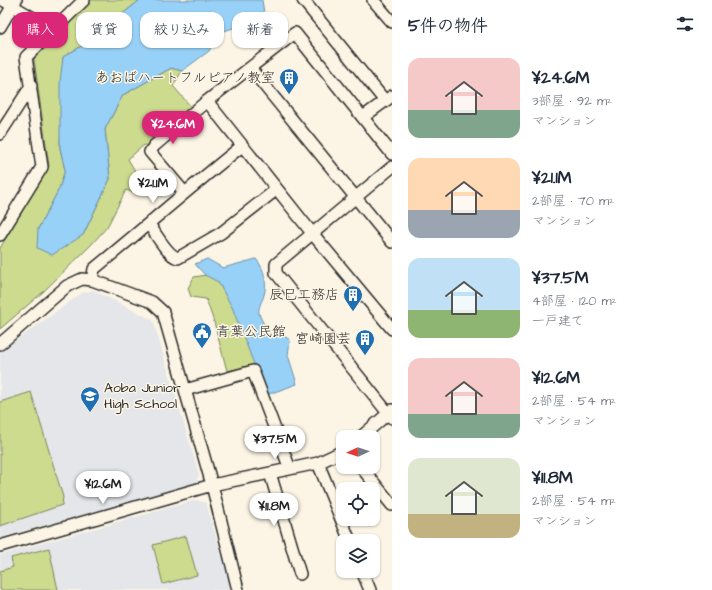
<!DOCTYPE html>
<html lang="ja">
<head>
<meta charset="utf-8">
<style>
  :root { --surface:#fff; --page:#f2f2f3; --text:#1f2937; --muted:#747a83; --accent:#db2777 }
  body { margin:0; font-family:"Architects Daughter","Klee One",sans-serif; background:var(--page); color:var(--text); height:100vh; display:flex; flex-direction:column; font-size:15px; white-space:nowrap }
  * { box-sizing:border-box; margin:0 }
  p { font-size:13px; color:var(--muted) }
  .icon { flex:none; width:22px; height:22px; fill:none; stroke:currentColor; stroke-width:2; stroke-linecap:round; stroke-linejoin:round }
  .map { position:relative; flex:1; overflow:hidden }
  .drawer { display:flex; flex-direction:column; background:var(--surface); width:320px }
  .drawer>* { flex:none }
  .banner { position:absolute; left:12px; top:12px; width:320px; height:36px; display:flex; gap:8px }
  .needle { width:26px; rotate:267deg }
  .fabs { position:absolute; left:336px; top:430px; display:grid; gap:8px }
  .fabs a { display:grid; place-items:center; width:44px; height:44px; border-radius:8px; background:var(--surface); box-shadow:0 1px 3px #0004; font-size:20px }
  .price { position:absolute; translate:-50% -34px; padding:0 9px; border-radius:14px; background:#fff; color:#222; font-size:13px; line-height:26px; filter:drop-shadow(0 1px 2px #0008) }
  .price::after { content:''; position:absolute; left:50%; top:24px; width:12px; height:9px; margin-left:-6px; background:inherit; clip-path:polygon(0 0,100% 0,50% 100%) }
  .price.selected { background:var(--accent); color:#fff }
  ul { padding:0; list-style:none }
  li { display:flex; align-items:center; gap:12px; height:100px; padding:0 16px }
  li span { display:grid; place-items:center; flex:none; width:112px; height:80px; border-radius:12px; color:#555 }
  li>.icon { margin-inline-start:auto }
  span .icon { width:48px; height:48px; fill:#fffc; stroke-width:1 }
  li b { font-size:17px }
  h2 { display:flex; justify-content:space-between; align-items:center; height:48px; padding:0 16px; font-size:17px }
  .chip { padding:0 14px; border-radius:12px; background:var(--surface); box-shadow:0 1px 3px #0004; font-size:14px; line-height:36px }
  .chip.selected { background:var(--accent); color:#fff }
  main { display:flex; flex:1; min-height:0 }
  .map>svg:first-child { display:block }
  .built { fill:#e4e6e9 }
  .green { fill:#cddb8f; stroke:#7c835d }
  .water { fill:#98d1f8; stroke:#6c8fa6 }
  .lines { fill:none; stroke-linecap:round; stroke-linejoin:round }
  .minor-casing { stroke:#2b2b2b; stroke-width:14 }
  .minor { stroke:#fcf5e5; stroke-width:11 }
  .labels { text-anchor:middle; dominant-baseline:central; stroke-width:3; stroke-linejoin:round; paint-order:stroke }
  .poi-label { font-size:14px; fill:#2b2b2b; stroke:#fcf5e5; text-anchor:end }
</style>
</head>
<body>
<main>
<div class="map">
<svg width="392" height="590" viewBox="0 0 392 590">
  <rect width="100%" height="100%" fill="#fcf5e5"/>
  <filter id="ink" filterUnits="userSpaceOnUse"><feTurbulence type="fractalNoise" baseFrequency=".025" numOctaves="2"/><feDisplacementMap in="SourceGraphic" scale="8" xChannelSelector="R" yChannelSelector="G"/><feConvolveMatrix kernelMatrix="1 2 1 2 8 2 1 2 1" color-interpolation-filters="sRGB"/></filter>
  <g filter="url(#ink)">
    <path class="built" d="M93,290L153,320L199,474L196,483L0,538V352L82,293Z
      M196,500L206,503L231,587L230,590H0V555Z"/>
    <path class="green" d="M88,0H140L85,44L63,57L60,148L65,170L59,189L38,229L83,235L110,179L105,129L123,95L171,68L182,71L173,86L192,108L148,147L144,145L128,159L138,176L150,191L140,195L126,190L107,227L91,245L43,292L0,329V248L49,166L34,59Z
      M213,274L249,331L255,365L227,371L214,322L206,299L191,297L188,288L194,277Z
      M31,392L63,497L62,505L0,526V402Z
      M186,536L197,575L163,584L153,545Z
      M49,548L58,590H0V571L13,567L11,558Z"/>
    <path class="water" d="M140,0H262L264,13L251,22L218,33L209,51L182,71L171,68L123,95L105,129L110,179L83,235L52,255L37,248L38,229L59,189L65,170L60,148V82L63,57L85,44Z
      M207,259L223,268L256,259C265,269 268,285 263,298C261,303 258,308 259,313C261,321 267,329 272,335L284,336L290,340L288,355L297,384L266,395L232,307L218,282L205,275L195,264Z"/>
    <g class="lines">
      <g class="minor-casing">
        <path id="minor" d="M3,0L53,30
          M303,0L385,101
          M373,0L392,22
          M0,27L16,0
          M250,68L392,242
          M207,101L312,233L392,329
          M363,117L392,96
          M0,134L31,86
          M392,167L276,264V273L392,418
          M184,192L150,152L154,146L207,101L295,33L392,154
          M149,224C155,233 168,256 178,258L221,233L277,189
          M0,235L42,167L26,57L84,0
          M92,280L94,269C144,228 192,186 242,146
          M0,344L67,286L82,279L92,280L152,302L163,312L212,485L238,590
          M185,390L253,371L290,469
          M361,437L392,410
          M318,463L350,541
          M361,467L392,505
          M270,473L300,574
          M0,546L212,485L318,463L343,451
          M362,571L370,590"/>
      </g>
      <use href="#minor" class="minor"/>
    </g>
  </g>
  <defs>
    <g id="building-pin" transform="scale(1)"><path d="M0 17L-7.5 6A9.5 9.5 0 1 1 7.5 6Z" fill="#1f6fb2" stroke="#fcf5e5"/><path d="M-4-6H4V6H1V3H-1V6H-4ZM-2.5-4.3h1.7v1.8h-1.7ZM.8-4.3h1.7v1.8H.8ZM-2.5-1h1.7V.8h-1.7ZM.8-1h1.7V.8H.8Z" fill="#fff"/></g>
    <g id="civic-pin" transform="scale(1)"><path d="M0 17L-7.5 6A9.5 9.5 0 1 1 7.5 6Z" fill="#1f6fb2" stroke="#fcf5e5"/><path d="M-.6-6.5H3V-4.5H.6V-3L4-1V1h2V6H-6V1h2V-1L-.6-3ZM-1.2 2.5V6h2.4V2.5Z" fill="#fff"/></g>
    <g id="school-pin" transform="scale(1)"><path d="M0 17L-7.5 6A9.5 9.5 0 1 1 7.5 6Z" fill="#1f6fb2" stroke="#fcf5e5"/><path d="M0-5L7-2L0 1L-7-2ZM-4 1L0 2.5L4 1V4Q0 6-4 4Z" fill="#fff"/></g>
  </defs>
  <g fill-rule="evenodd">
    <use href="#building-pin" x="289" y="78"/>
    <use href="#building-pin" x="353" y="295"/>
    <use href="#civic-pin" x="202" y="332"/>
    <use href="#building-pin" x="365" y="339"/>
    <use href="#school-pin" x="90" y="396"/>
  </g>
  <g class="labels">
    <g class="poi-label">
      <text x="275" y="78">あおばハートフルピアノ教室</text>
      <text x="339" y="295">辰巳工務店</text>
      <text x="216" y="332" text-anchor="start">青葉公民館</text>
      <text x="351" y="339">宮崎園芸</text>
      <text x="104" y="388" text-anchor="start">Aoba Junior<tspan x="104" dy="16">High School</tspan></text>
    </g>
  </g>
</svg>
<div class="fabs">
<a><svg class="needle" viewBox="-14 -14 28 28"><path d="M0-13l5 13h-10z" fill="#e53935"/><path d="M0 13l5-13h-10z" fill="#747a83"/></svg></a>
<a><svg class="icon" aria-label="locate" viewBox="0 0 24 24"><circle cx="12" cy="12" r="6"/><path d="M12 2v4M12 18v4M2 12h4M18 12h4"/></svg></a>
<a><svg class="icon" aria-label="layers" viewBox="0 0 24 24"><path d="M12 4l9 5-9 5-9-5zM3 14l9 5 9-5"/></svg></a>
</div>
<b class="price selected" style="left:173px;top:145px">¥24.6M</b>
<b class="price" style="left:153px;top:204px">¥21.1M</b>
<b class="price" style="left:275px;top:460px">¥37.5M</b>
<b class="price" style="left:103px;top:505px">¥12.6M</b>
<b class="price" style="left:274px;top:527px">¥11.8M</b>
<div class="banner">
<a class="chip selected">購入</a>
<a class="chip">賃貸</a>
<a class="chip">絞り込み</a>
<a class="chip">新着</a>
</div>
</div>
<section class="drawer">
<h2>5件の物件<svg class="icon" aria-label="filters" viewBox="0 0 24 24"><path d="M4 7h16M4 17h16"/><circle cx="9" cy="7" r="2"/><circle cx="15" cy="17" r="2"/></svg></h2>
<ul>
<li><span style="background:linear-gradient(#f6c9c9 65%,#7fa58c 0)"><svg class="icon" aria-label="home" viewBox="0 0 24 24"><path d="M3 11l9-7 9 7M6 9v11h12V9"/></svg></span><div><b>¥24.6M</b><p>3部屋 · 92 m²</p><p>マンション</p></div></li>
<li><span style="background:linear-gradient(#ffd9b3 65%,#9aa5b1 0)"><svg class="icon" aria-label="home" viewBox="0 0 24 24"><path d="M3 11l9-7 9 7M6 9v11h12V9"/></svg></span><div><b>¥21.1M</b><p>2部屋 · 70 m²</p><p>マンション</p></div></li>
<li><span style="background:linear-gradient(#bfe0f5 65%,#8fb573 0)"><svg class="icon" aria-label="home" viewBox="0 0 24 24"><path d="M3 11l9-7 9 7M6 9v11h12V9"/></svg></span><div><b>¥37.5M</b><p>4部屋 · 120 m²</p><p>一戸建て</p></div></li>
<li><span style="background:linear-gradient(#f6c9c9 70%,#7fa58c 0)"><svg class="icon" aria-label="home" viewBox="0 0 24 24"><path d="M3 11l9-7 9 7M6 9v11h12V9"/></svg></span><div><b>¥12.6M</b><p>2部屋 · 54 m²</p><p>マンション</p></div></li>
<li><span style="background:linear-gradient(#dfe7d0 70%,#c2b280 0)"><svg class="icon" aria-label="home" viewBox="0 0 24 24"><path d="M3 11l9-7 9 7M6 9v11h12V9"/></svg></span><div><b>¥11.8M</b><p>2部屋 · 54 m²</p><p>マンション</p></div></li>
</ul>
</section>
</main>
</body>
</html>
